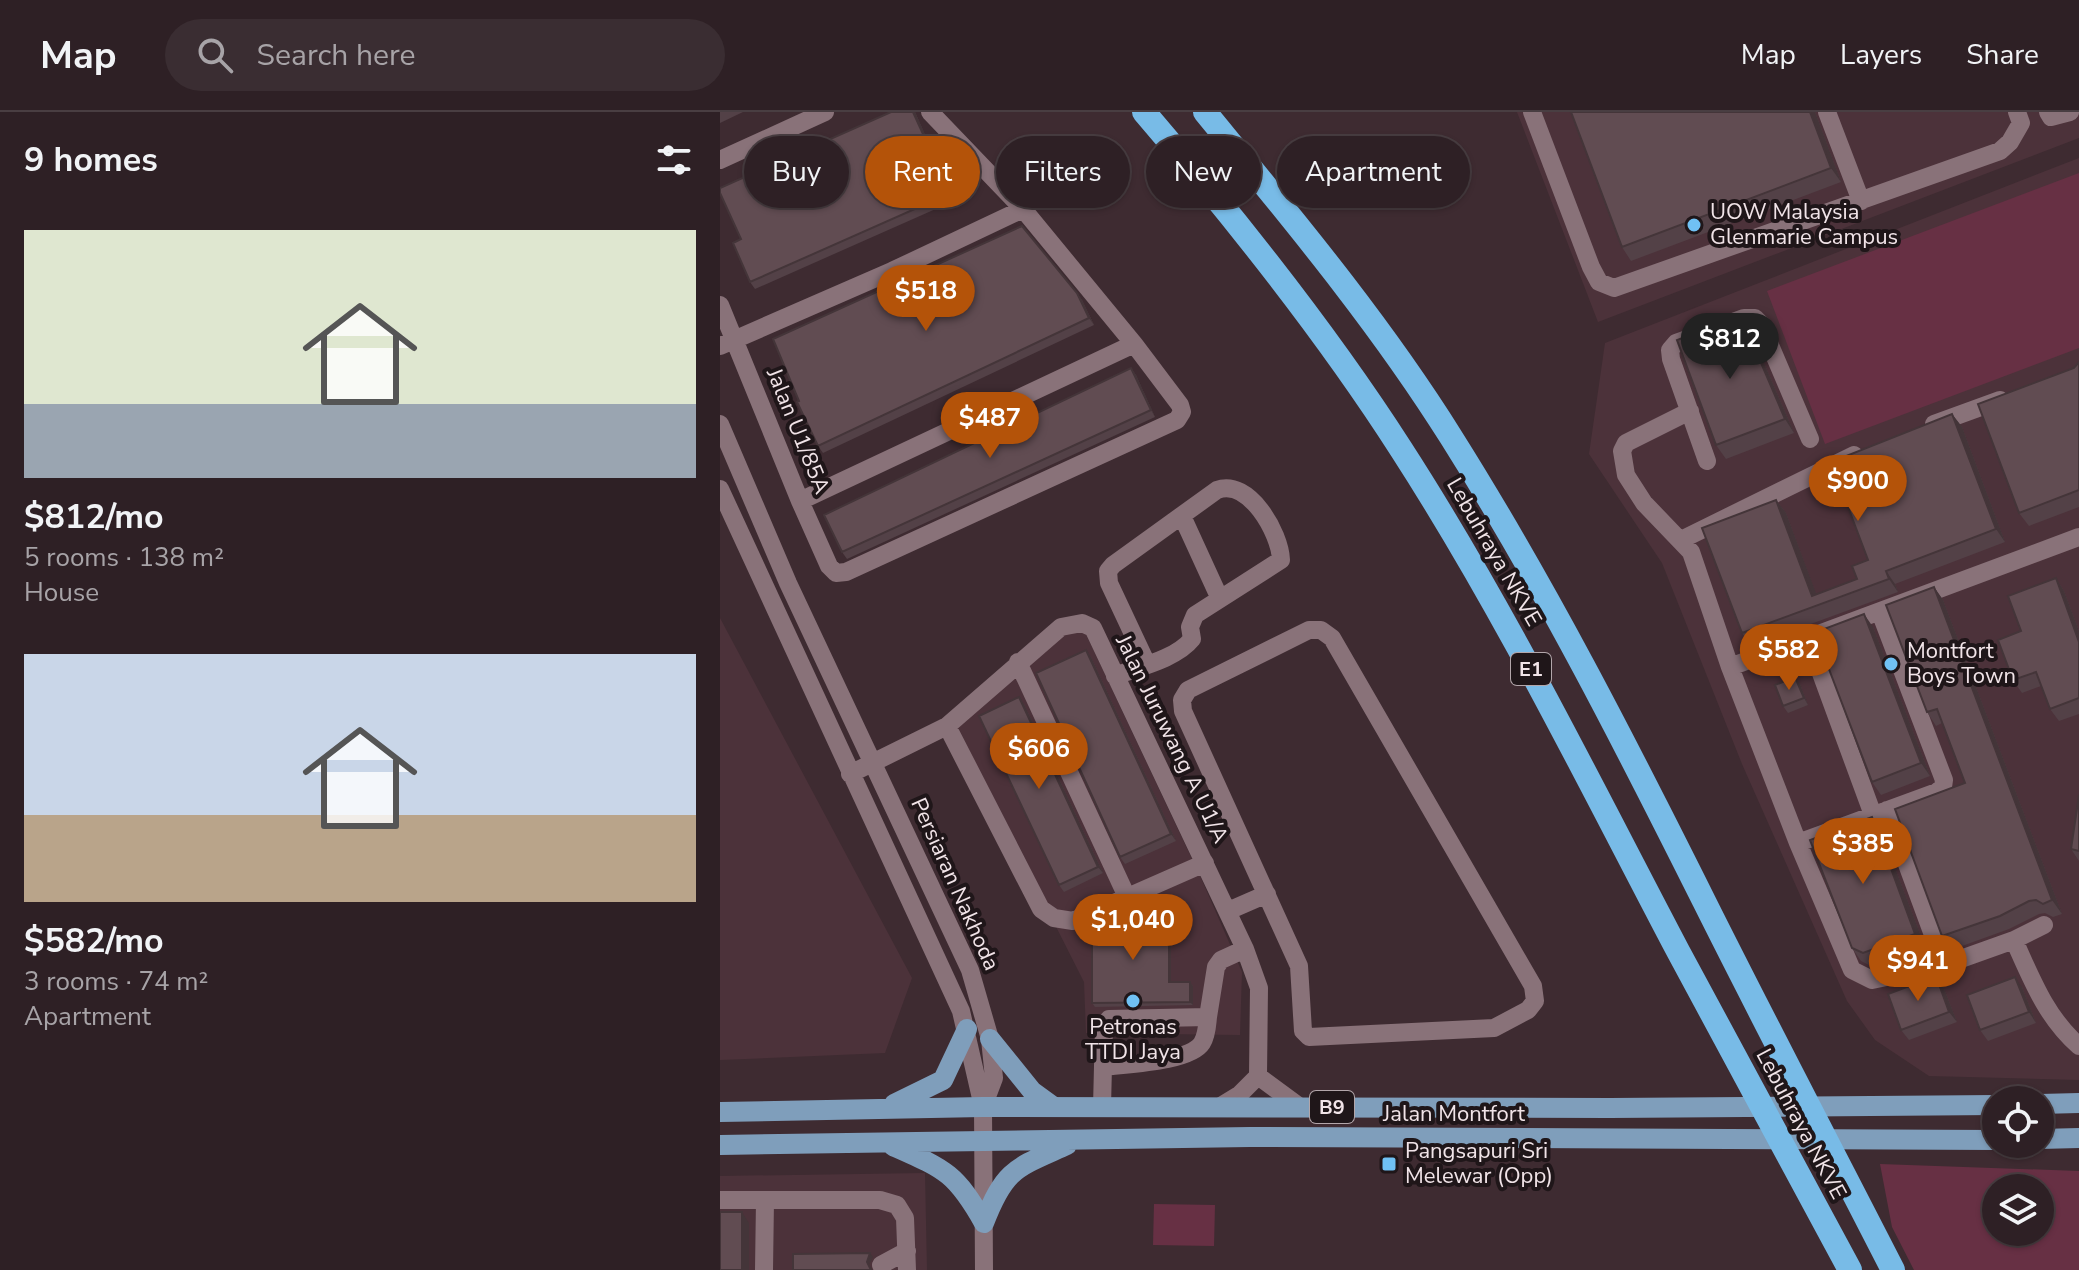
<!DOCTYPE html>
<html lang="en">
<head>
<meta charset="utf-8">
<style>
  :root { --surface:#2e2025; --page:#3a2d32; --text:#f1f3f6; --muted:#a7a3a7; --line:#493e42; --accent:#b45309 }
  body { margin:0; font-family:"Nunito Sans",sans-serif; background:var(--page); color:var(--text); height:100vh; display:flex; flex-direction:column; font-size:30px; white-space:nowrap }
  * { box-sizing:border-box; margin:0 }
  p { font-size:26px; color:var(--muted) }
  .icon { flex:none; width:44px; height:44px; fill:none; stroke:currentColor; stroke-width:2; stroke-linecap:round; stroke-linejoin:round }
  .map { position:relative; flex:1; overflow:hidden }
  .sheet { display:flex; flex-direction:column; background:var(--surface); width:720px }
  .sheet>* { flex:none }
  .banner { position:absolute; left:24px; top:24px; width:760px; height:72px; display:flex; gap:16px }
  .tools { position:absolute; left:1262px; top:974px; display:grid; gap:16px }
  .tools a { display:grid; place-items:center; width:72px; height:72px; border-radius:50%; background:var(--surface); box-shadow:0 2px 6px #0004,0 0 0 2px var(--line); font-size:40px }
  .price { position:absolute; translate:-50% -68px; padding:0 18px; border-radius:28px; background:var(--accent); color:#fff; font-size:26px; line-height:52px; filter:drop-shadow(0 2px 4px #0008) }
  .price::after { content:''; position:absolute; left:50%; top:48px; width:24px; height:18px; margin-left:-12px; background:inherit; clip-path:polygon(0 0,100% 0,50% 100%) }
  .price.selected { background:#222; color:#fff }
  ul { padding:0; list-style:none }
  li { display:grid; align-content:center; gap:16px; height:424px; padding:0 24px }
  li span { display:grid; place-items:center; height:248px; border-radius:0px; color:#555 }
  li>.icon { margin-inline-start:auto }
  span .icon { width:144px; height:144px; fill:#fffc; stroke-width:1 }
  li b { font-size:34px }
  h2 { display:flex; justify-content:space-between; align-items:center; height:96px; padding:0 24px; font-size:34px }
  .pill { padding:0 28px; border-radius:36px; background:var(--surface); box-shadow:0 2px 6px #0004,0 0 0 2px var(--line); font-size:28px; line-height:72px }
  .pill.selected { background:var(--accent); color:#fff }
  header { display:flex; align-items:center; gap:48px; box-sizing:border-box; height:112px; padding:0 40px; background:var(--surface); border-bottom:2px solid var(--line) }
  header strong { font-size:38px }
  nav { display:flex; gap:44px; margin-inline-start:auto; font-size:28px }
  .search { width:560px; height:72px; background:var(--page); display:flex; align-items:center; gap:20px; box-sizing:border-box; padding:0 28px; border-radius:44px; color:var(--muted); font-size:30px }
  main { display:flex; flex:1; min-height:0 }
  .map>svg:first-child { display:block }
  .built { fill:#4c323a }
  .green { fill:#673044; fill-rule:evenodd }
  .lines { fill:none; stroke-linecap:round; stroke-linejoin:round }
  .minor { stroke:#897279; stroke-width:18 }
  .major { stroke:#7f9ebb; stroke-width:20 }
  .highway { stroke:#78bbe7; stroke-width:24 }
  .wall { fill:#534147 }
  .shaded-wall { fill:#443539 }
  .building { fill:#614c52; stroke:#443539; stroke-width:2 }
  .poi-dot { fill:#70c1f4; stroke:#1f1619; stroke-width:3 }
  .labels { text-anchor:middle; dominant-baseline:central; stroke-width:8; stroke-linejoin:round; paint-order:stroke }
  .shield { fill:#1f1619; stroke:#b2a6aa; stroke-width:2 }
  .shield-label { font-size:20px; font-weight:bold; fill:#f1e4e8 }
  .poi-label { font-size:22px; fill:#f1e4e8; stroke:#1f1619; text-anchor:start }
  .street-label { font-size:22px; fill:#f1e4e8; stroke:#1f1619 }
</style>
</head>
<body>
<header>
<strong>Map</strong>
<div class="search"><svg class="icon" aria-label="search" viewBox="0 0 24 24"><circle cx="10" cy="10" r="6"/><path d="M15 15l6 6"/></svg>Search here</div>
<nav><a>Map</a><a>Layers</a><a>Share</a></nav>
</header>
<main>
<section class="sheet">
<h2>9 homes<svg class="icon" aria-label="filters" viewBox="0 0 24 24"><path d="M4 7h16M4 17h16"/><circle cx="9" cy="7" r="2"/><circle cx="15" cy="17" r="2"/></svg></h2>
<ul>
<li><span style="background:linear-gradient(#dfe7d0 70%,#9aa5b1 0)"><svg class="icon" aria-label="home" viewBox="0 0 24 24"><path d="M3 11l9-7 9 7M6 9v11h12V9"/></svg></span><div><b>$812/mo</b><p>5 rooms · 138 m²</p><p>House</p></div></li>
<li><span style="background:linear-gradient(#c9d6e8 65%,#b9a48a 0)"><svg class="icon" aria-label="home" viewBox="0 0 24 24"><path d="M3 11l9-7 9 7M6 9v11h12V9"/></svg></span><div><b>$582/mo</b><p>3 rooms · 74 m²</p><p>Apartment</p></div></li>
</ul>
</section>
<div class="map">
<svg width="1359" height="1158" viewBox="0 0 1359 1158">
  <rect width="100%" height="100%" fill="#3e2b31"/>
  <path class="built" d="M797,0H1359V26L878,210Z
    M1359,46V968L1209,964L1155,928L1127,889L1022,652L942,451L869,342L885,231Z
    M0,506L192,866L165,941L0,948Z
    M358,519L366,522L481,766L522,860L520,923L366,921L364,870L236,617L340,524Z
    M205,1061L207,1158H0V1064Z"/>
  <path class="green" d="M1359,61V236L1105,332L1047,179Z
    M1160,1052L1359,1059V1158H1194L1172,1115ZM1320,1076V1120H1276V1076Z
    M434,1092L495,1093L494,1134L433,1133Z"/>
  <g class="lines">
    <path class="minor" d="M812,0L871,155L879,170L894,176L1280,39L1290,30L1301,11L1297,0
      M1107,0L1141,89
      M1328,0L1331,5L1350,0
      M0,48L105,0
      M0,193L80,389L109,454L116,461L126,460L457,308L462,300L460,293L414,232L303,97L210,0
      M1002,214L1024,206H1035L1041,212L1090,327
      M978,223L956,231L950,238L951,247L987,349
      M0,234L172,159L303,97
      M970,299L906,331L902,339L906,363L924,391L971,440L1010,555L1078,731L1132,858L1152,868L1224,853L1294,828L1324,813
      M0,312L68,471L250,858L270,927L274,966L263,995
      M1214,312L1280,288
      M0,377L241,899L263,995L264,1158
      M80,389L414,232
      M462,404L500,487
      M961,428L1134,343
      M589,518H601L612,526L813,874L815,889L808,898L774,916L589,925L583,919L579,854L463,599L462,588L468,578Z
      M1088,526L1153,703
      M298,550L407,785
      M1010,555L1359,425
      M395,564C419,555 456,547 472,527L470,515L475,503L561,448C560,421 529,366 497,378L393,453L388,459L389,471L427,552
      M227,614L321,797L334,806L353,809L485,751
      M130,662L227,614L341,515L362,511L373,516L525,837L539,876L538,964
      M1167,698L1224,853
      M1078,731L1217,680L1223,675L1224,668L1160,500
      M508,799L547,782
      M1294,828C1312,868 1326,905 1359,934
      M384,955C406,952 470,950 482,931C487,923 487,914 488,905
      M538,964L580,995
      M501,994L519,983L538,964
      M382,995L384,913L389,907L488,905L496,855L501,848L525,837
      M0,1088H160L177,1093L185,1106L187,1158
      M161,1153L187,1139
      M44,1158L45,1088"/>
    <path class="major" d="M270,927L312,979L334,995
      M174,992L223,968L247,917
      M1320,992L1359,991
      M0,1000L263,995L890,996L1276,993
      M1320,1027L1359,1026
      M0,1033L530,1025L1276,1028
      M173,1034C225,1057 236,1061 264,1111
      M264,1111C285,1056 296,1056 347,1033"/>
    <path class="highway" d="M424,0C515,106 606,220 681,337C785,498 869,670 958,839C1015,946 1073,1051 1130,1158
      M485,0C571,105 659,210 731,325C825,474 905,631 984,789C1046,913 1110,1035 1173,1158"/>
  </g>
  <path class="wall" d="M0,0H23L0,11Z
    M171,0H195L213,41L240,49L254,80L35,177L30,170L21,127Z
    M1095,0L1121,70L911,149L902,135Z
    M357,181L362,188L374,213L103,341L98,334Z
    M1030,218L1074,321L1006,347L996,333Z
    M1359,250V395L1309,414L1299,401L1354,256Z
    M411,256L416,263L435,305L127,447L122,440Z
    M1232,302L1242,315L1285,430L1175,472L1178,480L1031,534L1022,521L1056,388L1066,401L1096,482L1137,467Z
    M1336,466L1344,479L1359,519V602L1339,609L1330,597L1321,574L1302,581L1293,568L1301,519Z
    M1214,475L1223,488L1342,802L1333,805L1325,801L1319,802L1289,817L1231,838L1222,824L1245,671L1222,611L1216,614L1207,600Z
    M1153,515L1210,664L1161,683L1152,670L1113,540Z
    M366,538L371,545L456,729L405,752L400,745Z
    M1075,565L1080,572L1088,593L1068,601L1063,594Z
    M299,585L304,592L383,761L344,780L339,773Z
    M1359,683V749L1351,737Z
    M1152,705L1161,719L1205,835L1153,855L1141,849L1132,836Z
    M422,802L424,805V812H449L451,816V870H470L473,874V893L375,895L372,891Z
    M1223,874L1237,910L1189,928L1181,918Z
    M1302,875L1316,911L1268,929L1260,918Z"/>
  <path class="shaded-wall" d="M193,0H195L217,49L212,42Z
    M1090,0H1095L1121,70L1111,56Z
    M235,42L240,49L254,80L249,73Z
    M357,181L362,188L374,213L369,206Z
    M1021,204L1030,218L1074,321L1065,307Z
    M411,256L416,263L435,305L431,298Z
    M1232,302L1242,315L1285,430L1276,417Z
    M1056,388L1066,401L1100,492L1092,484Z
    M1166,459L1175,472L1178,480L1169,467Z
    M1336,466L1344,479L1359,519V530Z
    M1214,475L1223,488L1342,802L1332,788Z
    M1144,502L1153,515L1210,664L1201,651Z
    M366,538L371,545L456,729L451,722Z
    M1075,565L1080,572L1088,593L1084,586Z
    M299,585L304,592L383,761L378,755Z
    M1152,705L1161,719L1205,835L1195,822Z
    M449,812L451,816V874L449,870Z
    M1216,864L1223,874L1237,910L1229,900Z
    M1295,865L1302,875L1316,911L1309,900Z
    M470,870L473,874V893L470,890Z
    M22,1100L29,1111V1158H22Z
    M150,1141L153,1145L149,1153L147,1150Z"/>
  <path class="building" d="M171,0H193L212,42L228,34L235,42L249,73L30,170L13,131L21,127L0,81V76Z
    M851,0H1090L1111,56L902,135Z
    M302,114L357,181L369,206L98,334L77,290L79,289L53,227Z
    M1021,204L1065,307L996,333L957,228Z
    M1359,250V378L1299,401L1258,292L1354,256Z
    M411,256L431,298L122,440L104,403Z
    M1232,302L1276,417L1166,459L1169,467L1022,521L982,416L1056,388L1092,484L1137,467L1132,454L1148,448L1111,350Z
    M1336,466L1359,530V586L1330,597L1316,560L1293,568L1278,528L1301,519L1288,484Z
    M1214,475L1332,788L1323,792L1316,788L1309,789L1280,804L1222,824L1175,697L1245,671L1217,597L1207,600L1166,493Z
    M1144,502L1201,651L1152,670L1104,544L1113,540L1104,517Z
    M366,538L451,722L400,745L316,561Z
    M1075,565L1084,586L1063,594L1055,573Z
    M299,585L378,755L339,773L259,604Z
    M1359,683V739L1351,737Z
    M1152,705L1195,822L1143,841L1132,836L1090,728Z
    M390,801L422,802V812H449V870H470V890L372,891V809Z
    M1216,864L1229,900L1181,918L1168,882Z
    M1295,865L1309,900L1260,918L1247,883Z
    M0,1100H22V1158H0Z
    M150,1141L147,1150L151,1158H73V1142Z"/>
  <g class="poi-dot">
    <circle cx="974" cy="113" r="8"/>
    <circle cx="1171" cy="552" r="8"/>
    <circle cx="413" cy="889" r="8"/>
    <rect x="661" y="1044" width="16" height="16" rx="4"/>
  </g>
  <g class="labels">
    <g class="shield">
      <rect x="791" y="541" width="40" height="32" rx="6"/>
      <rect x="590" y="979" width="44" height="32" rx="6"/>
    </g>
    <g class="shield-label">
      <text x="811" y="557">E1</text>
      <text x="612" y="995">B9</text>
    </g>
    <g class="poi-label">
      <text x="990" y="100">UOW Malaysia<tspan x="990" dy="25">Glenmarie Campus</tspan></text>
      <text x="1187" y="539">Montfort<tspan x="1187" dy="25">Boys Town</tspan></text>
      <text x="413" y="915" text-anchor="middle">Petronas<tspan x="413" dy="25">TTDI Jaya</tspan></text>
      <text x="685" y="1039">Pangsapuri Sri<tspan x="685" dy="25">Melewar (Opp)</tspan></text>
    </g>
    <g class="street-label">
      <text transform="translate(78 319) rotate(68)">Jalan U1/85A</text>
      <text transform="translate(774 440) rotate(60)">Lebuhraya NKVE</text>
      <text transform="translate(452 627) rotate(64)">Jalan Juruwang A U1/A</text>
      <text transform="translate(235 772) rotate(66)">Persiaran Nakhoda</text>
      <text x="734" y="1002">Jalan Montfort</text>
      <text transform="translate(1081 1012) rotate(62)">Lebuhraya NKVE</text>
    </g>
  </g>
</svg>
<div class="tools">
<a><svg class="icon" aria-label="locate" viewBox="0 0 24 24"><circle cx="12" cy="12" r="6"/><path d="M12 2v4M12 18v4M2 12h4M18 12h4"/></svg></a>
<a><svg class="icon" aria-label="layers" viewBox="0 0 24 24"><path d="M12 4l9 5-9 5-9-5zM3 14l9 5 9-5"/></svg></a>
</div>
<b class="price" style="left:206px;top:221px">$518</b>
<b class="price selected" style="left:1010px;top:269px">$812</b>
<b class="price" style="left:270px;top:348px">$487</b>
<b class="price" style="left:1138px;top:411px">$900</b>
<b class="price" style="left:1069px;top:580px">$582</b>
<b class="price" style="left:319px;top:679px">$606</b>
<b class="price" style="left:1143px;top:774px">$385</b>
<b class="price" style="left:413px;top:850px">$1,040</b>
<b class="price" style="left:1198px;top:891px">$941</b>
<div class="banner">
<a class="pill">Buy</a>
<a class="pill selected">Rent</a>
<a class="pill">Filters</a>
<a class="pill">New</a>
<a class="pill">Apartment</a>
</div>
</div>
</main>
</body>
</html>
